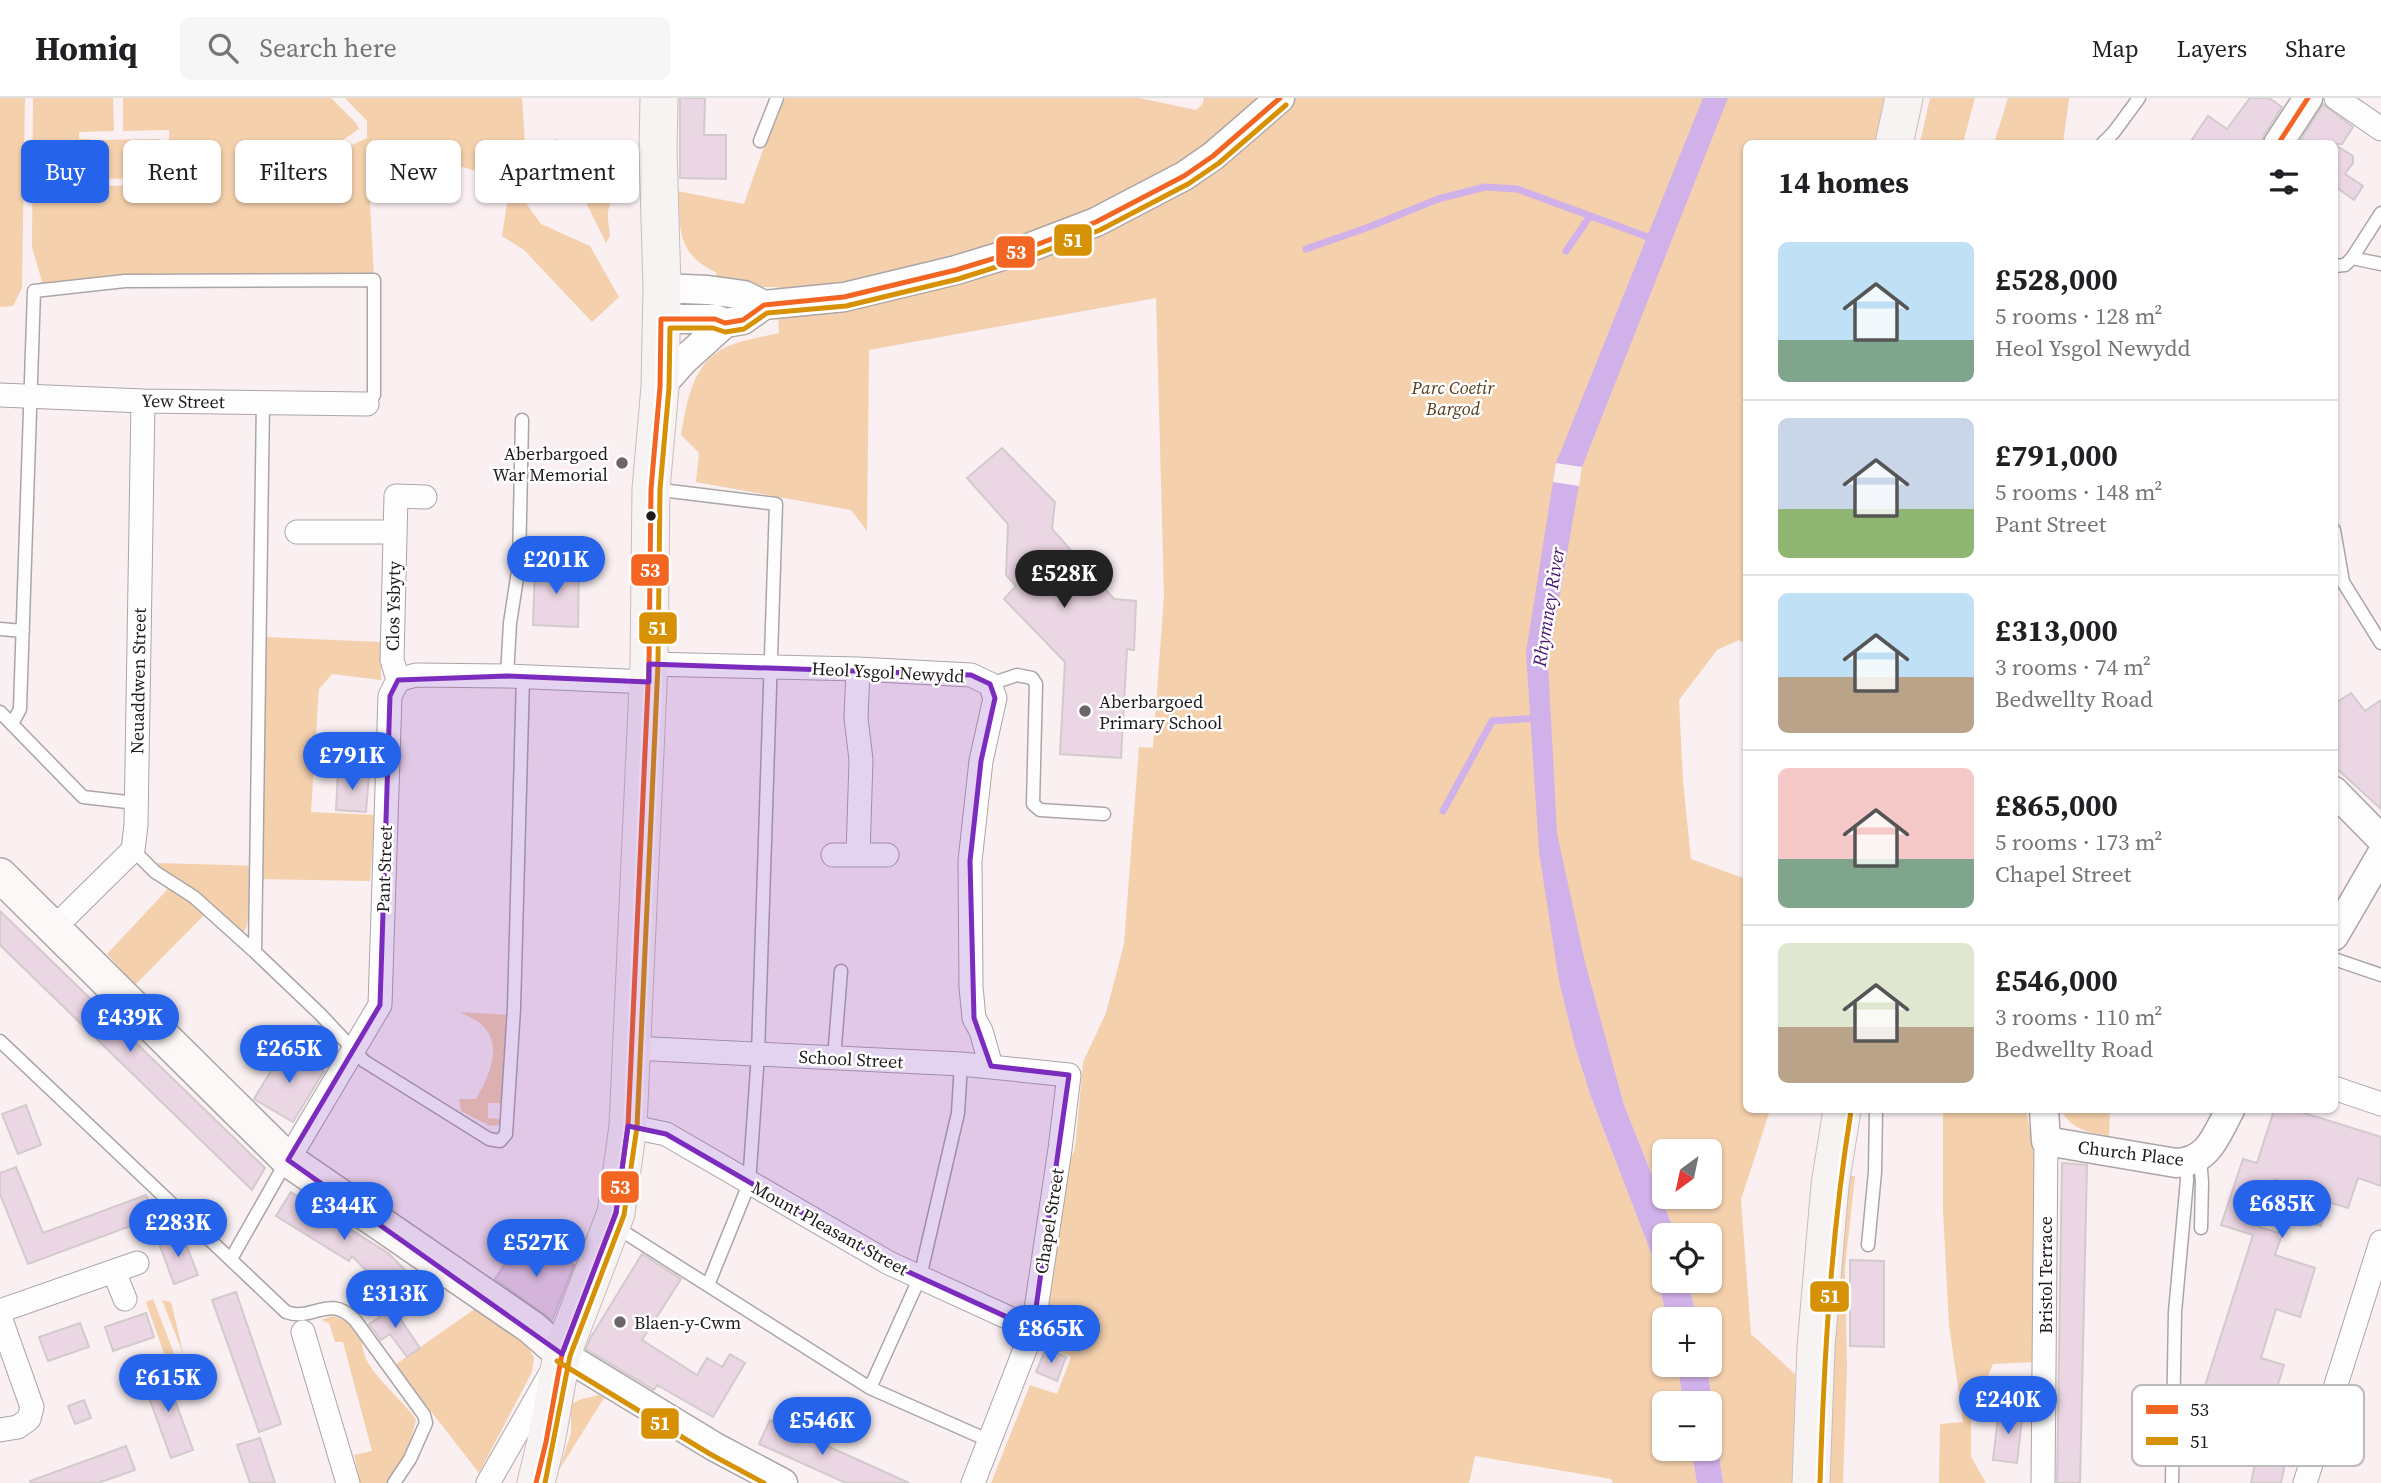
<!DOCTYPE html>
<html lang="en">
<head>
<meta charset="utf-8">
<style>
  :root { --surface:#fff; --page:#f6f6f6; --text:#202124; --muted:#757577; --line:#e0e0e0; --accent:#2563eb }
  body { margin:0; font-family:"Source Serif 4",serif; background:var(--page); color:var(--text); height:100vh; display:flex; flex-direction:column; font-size:26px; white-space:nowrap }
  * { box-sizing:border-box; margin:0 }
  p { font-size:23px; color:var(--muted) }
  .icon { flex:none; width:38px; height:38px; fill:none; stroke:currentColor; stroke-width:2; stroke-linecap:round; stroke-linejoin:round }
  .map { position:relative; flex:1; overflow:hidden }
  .details { position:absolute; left:1743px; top:42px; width:595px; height:973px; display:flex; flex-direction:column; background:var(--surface); border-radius:10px; box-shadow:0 2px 5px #0004 }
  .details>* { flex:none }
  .top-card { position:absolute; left:21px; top:42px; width:665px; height:63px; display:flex; gap:14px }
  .needle { width:46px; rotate:213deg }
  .buttons { position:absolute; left:1652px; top:1041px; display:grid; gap:14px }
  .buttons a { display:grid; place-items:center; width:70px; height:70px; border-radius:10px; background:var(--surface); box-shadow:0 2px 5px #0004; font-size:35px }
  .price { position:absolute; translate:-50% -60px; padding:0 16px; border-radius:24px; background:var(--accent); color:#fff; font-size:23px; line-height:46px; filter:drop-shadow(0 2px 4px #0008) }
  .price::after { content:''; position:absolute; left:50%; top:42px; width:21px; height:16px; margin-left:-10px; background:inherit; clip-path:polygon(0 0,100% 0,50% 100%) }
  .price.on { background:#222; color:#fff }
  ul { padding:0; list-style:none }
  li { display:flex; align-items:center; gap:21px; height:175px; padding:0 35px }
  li+li { border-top:2px solid var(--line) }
  li span { display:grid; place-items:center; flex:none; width:196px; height:140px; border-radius:10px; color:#555 }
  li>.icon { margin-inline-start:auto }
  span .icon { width:84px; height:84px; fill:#fffc; stroke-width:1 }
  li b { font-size:30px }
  h2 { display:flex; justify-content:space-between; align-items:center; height:84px; padding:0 35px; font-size:30px }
  .tag { padding:0 24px; border-radius:10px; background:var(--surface); box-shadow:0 2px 5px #0004; font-size:24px; line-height:63px }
  .tag.on { background:var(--accent); color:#fff }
  header { display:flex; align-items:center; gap:42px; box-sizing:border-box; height:98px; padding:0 35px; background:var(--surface); border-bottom:2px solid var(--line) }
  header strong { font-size:33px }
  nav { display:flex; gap:38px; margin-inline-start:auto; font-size:24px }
  .search { width:490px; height:63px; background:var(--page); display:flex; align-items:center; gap:18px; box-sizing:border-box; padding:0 24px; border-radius:10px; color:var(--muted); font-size:26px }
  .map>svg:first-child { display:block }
  .green { fill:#f4d0ad; fill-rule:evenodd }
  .water { fill:#d1b1e9 }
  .pier { fill:#faeff1 }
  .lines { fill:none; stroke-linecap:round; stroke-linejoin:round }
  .stream { stroke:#d1b1e9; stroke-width:7 }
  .building { fill:#ebd6e3; stroke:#d2cacd; stroke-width:2 }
  .service-casing { stroke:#aca5a6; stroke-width:15 }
  .minor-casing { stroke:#aca5a6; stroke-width:25 }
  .tertiary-casing { stroke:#aca5a6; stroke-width:31 }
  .secondary-casing { stroke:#aca5a6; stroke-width:36 }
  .primary-casing { stroke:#c8bcbc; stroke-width:39 }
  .service { stroke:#fefdfd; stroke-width:12 }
  .minor { stroke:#fefdfd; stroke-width:23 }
  .tertiary { stroke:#fefdfd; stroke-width:28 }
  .secondary { stroke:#fcf8f8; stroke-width:33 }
  .primary { stroke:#f8f3f3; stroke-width:37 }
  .bus-1-casing { stroke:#fff; stroke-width:10 }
  .bus-2-casing { stroke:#fff; stroke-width:10 }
  .bus-1 { stroke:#f26522; stroke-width:5 }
  .bus-2 { stroke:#d79104; stroke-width:5 }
  .marked { fill:#7b2cbf; fill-opacity:0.2; stroke:#7b2cbf; stroke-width:5; stroke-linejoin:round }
  .poi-dot { fill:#6d6567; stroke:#fff; stroke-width:2.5 }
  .bus-dot { fill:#211b1c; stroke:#fff; stroke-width:2.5 }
  .labels { text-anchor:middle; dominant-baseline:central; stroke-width:5; stroke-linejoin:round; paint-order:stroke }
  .park-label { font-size:18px; font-style:italic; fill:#573b1c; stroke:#fff }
  .street-label { font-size:18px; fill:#211b1c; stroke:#fff }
  .poi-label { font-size:18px; fill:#211b1c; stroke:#fff; text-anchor:start }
  .water-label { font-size:19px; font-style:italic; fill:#4e1774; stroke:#fff }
  .key { fill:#fff; stroke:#bcbbbb; stroke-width:2 }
  .key-label { font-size:19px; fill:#211b1c }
  .line-badge { stroke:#fff; stroke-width:2.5 }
  .badge-label { font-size:19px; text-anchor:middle; font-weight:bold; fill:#fff }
</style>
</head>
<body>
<header>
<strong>Homiq</strong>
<div class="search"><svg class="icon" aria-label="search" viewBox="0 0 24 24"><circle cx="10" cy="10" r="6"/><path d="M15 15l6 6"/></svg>Search here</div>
<nav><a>Map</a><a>Layers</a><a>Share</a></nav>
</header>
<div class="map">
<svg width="2381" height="1385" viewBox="0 0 2381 1385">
  <rect width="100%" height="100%" fill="#faeff1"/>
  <path class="green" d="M0,0H25L22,190L13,208L0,209Z
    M33,0H113L114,33L79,34V41H90L92,88L170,87L169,32L123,33V0H331L356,25L359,31L279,86L283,93L333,56L367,40V23L345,0H522L525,45L545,79L525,104L541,126L590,148L619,199L592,224L524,152L502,138L508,98L496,79L396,49L367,53L374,178L110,177L43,187L32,149Z
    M785,0H1139L1196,12L1202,7L1204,0H1885L1875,45L1746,46V540L1744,545L1739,542L1717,552L1679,602L1683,683L1691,761L1746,781V1012H1770L1741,1102L1751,1236L1795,1276L1794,1385H1723L1707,1267H1710V1222L1697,1221L1688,1183H1710V1138L1676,1137L1624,1007L1588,878L1576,952L1591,999L1653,1160L1667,1221L1664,1222V1267H1677L1684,1305L1664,1306V1351H1691L1697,1385H1613L1611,1381L1475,1358L1469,1385H991L1030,1287L1057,1296L1071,1259L1043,1246L1064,1077L1074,1053L1076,1041L1083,964L1106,915L1124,846L1139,649L1153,650L1164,497L1156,200L869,252L867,433L851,412L696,384L699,355L681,337C687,304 692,265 726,249C742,242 762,239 779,235L777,189H752L715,182L717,175C676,155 681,133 677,93L744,106L764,49ZM1664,1054H1710V1099H1664Z
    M1930,0H1975L1963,45H1920Z
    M2008,0H2069L2063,45H1994Z
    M160,41L161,80L96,81L95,42Z
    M555,41L626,55L636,62L628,93C604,102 607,115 610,138L606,145Z
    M266,539L381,544V582L332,576L319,591L311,714L375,717L370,783L252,781L247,828L243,835L212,809L135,887L107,856L166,793L174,779L155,765L261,768Z
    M460,914L506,917L501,1005H488V1020L501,1021L498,1027L490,1028L461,1013L459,1001H476C488,980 503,950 484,929C478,922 467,918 460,914Z
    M1943,1012H2026L2036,1063L2034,1264L1993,1266L1972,1315L1971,1324V1359L1986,1385H1939L1940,1326L1963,1324L1949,1227L1943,1113Z
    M2061,1012H2110L2109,1038C2088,1034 2072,1032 2061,1012Z
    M1843,1078H1855L1845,1169L1847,1269L1843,1385H1824Z
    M153,1201L175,1258L180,1267L169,1270L146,1204Z
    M162,1202L171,1204L184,1258Z
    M476,1210L527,1247L534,1260L532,1274L479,1375L395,1267Z
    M332,1218C340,1220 347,1222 353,1227C362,1236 361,1247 365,1258C372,1278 404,1303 416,1322L406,1359L387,1385H360L354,1357L372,1353L343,1244H335L329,1225L321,1222Z
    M599,1297L604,1300L559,1372L571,1335V1306L582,1301Z"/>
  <path class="water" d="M1703,0H1728L1582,369L1548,565L1557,735L1585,864L1624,1007L1676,1137L1664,1138V1183H1688L1697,1221H1667L1653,1160L1591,999L1576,952L1559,883L1539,754L1526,554L1556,365Z
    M1677,1267H1707L1723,1385H1697L1691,1351H1710V1306L1684,1305Z"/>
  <path class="pier" d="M1556,365L1582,369L1579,388L1553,384Z"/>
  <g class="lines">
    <path class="stream" d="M1306,151L1369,129L1438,101L1485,89L1517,91L1656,142
      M1566,153L1590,118
      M1443,713L1492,623L1539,620"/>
  </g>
  <path class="building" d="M680,0H705L704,37H726V81L680,80Z
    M2250,0H2269L2282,9L2264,37L2261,46H2189L2208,18L2227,31Z
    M2323,6L2353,29L2342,46H2298Z
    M2334,46L2353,58V65L2345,76L2363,88L2354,102L2336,89L2334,92Z
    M1002,350L1055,404L1052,431L1114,501L1136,503L1134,552L1127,551L1121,660L1060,656L1065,564L1004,501L1016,488L1006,477L1008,426L967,380Z
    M535,468L579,469L578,529L533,527Z
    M2351,595L2365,613L2381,602V711L2334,668V606Z
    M338,674L369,676L366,714L336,712Z
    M0,813L265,1070L252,1092L0,847Z
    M284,951L324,973L293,1024L254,1001Z
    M26,1007L41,1047L18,1056L2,1016Z
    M2274,1012H2295L2381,1039V1088L2358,1080L2348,1110L2328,1104L2321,1128L2302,1122L2312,1093L2275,1081L2259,1129L2282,1136L2275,1157L2315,1170L2300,1219L2276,1211L2261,1260L2284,1267L2270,1312L2204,1291L2253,1137L2221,1127L2243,1061L2257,1065Z
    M2062,1065L2087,1067L2080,1385H2057Z
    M16,1069L43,1135L146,1097L155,1119L28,1166L0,1096V1075Z
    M291,1094L388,1155L411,1178L391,1198L352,1158L349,1163L276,1118Z
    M182,1136L198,1177L174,1186L159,1145Z
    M520,1143L552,1168L558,1156L574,1167L552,1222L495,1181Z
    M642,1156L681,1181L642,1242L697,1277L707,1260L722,1269L730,1256L745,1265L713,1319L657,1287L654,1292L586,1251L591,1239Z
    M1850,1162L1884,1163V1249L1850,1248Z
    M236,1194L281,1326L259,1334L212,1202Z
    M391,1207L420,1250L407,1259L390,1236L381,1242L369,1226L380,1219L377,1216Z
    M146,1215L154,1239L113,1253L105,1229Z
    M80,1225L89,1249L48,1263L39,1239Z
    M1046,1250L1066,1259L1057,1283L1036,1274Z
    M164,1272L193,1352L171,1360L142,1280Z
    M84,1302L91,1320L75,1326L68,1308Z
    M1999,1310L2023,1313L2017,1365L1993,1362Z
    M770,1322L867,1366L909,1385H846L775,1353L759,1346Z
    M2261,1337L2290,1343L2281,1385H2251Z
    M260,1340L275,1385H250L237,1347Z
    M126,1348L135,1372L98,1385H31L30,1383Z"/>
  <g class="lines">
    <g class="service-casing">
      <path id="service" d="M760,43L777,0
        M2102,46L2114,34L2139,0
        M2352,160L2381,115
        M2334,168L2345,167L2352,160L2381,166
        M263,304L255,854L320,916L364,963L489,1041L500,1043L506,1036L514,910L523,579
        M653,391L776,406L758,956L749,1086L708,1187
        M2334,432L2343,484L2381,545
        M0,531L23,533
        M507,578L510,525L519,467L522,322
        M990,586L1017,577L1032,580L1036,586L1033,706L1040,712L1104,716
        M0,614L83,699L136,705
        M12,626L20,611L34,193L125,183L374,182V297L367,306
        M133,752L155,774L194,799L255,854
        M2334,861L2381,877
        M0,943L286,1214C314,1224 328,1195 355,1222L424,1317L426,1325L410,1361L394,1385
        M834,960L841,873
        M2200,1060L2202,1084L2201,1130
        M613,1130L627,1136L870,1290L990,1343
        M1868,1147L1875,1074L1876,1012
        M231,1161L286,1064
        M870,1290L920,1179L958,1015L961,966
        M2172,1385L2175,1214L2187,1082L2186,1065"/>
    </g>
    <g class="minor-casing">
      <path id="minor" d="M2336,0L2381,31
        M0,297L143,303L367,306
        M297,434H394
        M649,566L858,571L971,577L990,586L995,600L981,663L970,763L971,889L974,920L981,933L991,968
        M398,582L392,562L396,398L425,399
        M833,757H887
        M858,757L861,662L856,620L858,571
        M54,830L133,752L136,727L143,303
        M633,950L961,966L1069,977L1060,1051L1033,1231L973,1385
        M2334,990L2381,1006
        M628,1028L666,1036L889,1165L1033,1231
        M288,1062L380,907L390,598L398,582L416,577L507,578L649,584
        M114,1174L125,1201
        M0,1213L137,1165
        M0,1219L32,1309L29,1321L18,1329L0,1332
        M303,1234L348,1385
        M488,1385L551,1275
        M2043,1385L2046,1043
        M2305,1385L2381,1144"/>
    </g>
    <g class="tertiary-casing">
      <path id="tertiary" d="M2278,46L2308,0
        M662,190L708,192L744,197L764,207
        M661,221H715L725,225L743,222L764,207L844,199L956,172L1028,150L1096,124L1184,78L1213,58L1280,0
        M660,289L684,262L725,225
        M2334,693L2381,741
        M2334,838L2381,757
        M2044,1012L2046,1043L2176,1065C2209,1064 2216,1037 2230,1012
        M562,1256L715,1349L783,1385"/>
    </g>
    <g class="secondary-casing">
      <path id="secondary" d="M0,777L288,1062L531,1229L562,1256"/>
    </g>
    <g class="primary-casing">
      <path id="primary" d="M1894,46L1904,0
        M536,1385L546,1344L562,1256L616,1115L628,1028L649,566L651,391L660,289L662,190L658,52L659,0
        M1811,1385L1816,1249L1830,1087L1842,1012"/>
    </g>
    <use href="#service" class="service"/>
    <use href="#minor" class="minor"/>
    <use href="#tertiary" class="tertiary"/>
    <use href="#secondary" class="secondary"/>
    <use href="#primary" class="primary"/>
    <g class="bus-1-casing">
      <path id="bus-1" d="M2278,46L2308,0
        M536,1385L546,1344L562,1256L616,1115L628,1028L649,566L651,391L660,289L661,221H715L725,225L743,222L764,207L844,199L956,172L1028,150L1096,124L1184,78L1213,58L1280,0"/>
    </g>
    <g class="bus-2-casing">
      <path id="bus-2" d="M557,1263L710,1356L764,1385
        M545,1385L570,1258L624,1117L637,1029L658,566L660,391L669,290L670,230H713L725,234L744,231L767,215L846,208L958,181L1031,158L1100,132L1188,86L1219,65L1286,7
        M1820,1385C1824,1260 1831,1137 1851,1013"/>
    </g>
    <use href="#bus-1" class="bus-1"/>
    <use href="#bus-2" class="bus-2"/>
  </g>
  <path class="marked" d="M649,566L971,577L990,586L995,600L981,663L970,763L974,920L991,968L1069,977L1033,1231L889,1165L666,1036L628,1028L616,1115L562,1256L288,1062L380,907L390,598L398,582L507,578L649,584Z"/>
  <g class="poi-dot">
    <circle cx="622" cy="365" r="7"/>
    <circle cx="1085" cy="613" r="7"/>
    <circle cx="620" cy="1224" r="7"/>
  </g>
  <circle class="bus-dot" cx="651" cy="418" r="6"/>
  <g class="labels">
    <g class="park-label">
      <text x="1453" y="289">Parc Coetir<tspan x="1453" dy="21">Bargod</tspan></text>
    </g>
    <g class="street-label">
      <text transform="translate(183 303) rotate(1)">Yew Street</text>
      <text transform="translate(393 508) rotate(-89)">Clos Ysbyty</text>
      <text transform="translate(888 574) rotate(3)">Heol Ysgol Newydd</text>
      <text transform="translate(138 583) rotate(-89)">Neuaddwen Street</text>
      <text transform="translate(384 771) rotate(-88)">Pant Street</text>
      <text transform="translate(851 961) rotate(3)">School Street</text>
      <text transform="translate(2131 1055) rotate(7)">Church Place</text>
      <text transform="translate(1049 1123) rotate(-81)">Chapel Street</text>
      <text transform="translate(830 1130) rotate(29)">Mount Pleasant Street</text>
      <text transform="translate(2045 1177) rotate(-90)">Bristol Terrace</text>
    </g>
    <g class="poi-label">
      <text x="608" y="355" text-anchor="end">Aberbargoed<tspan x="608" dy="21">War Memorial</tspan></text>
      <text x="1099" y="603">Aberbargoed<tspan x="1099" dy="21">Primary School</tspan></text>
      <text x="634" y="1224">Blaen-y-Cwm</text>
    </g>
    <g class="water-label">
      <text transform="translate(1548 509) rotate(-81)">Rhymney River</text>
    </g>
  </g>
  <rect x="2132" y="1287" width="232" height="81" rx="10" class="key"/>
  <rect x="2146" y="1307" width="32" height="9" fill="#f26522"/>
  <rect x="2146" y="1339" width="32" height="8" fill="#d79104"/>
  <g class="key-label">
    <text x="2190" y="1318">53</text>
    <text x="2190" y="1350">51</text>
  </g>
  <g class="line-badge">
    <rect x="1053" y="125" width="40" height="34" rx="7" fill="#d79104"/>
    <rect x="995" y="137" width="41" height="34" rx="7" fill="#f26522"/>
    <rect x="630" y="455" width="40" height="34" rx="7" fill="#f26522"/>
    <rect x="638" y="513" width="40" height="34" rx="7" fill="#d79104"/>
    <rect x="600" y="1072" width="40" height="34" rx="7" fill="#f26522"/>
    <rect x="1809" y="1182" width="41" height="33" rx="7" fill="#d79104"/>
    <rect x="640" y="1309" width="40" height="33" rx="7" fill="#d79104"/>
  </g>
  <g class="badge-label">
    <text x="1073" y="149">51</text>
    <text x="1016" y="161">53</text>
    <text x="650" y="479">53</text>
    <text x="658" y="537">51</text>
    <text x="620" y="1096">53</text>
    <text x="1830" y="1205">51</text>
    <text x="660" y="1332">51</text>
  </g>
</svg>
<div class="buttons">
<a><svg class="needle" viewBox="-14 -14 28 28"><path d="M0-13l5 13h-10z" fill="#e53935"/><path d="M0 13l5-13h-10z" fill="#757577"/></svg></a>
<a><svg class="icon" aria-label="locate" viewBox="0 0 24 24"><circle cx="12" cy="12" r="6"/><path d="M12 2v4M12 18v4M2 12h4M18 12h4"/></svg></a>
<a>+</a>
<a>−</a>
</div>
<b class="price" style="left:556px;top:498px">£201K</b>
<b class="price on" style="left:1064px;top:512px">£528K</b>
<b class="price" style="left:352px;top:694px">£791K</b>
<b class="price" style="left:130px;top:956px">£439K</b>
<b class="price" style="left:289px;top:987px">£265K</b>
<b class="price" style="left:2282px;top:1142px">£685K</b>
<b class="price" style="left:344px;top:1144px">£344K</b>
<b class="price" style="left:178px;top:1161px">£283K</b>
<b class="price" style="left:536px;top:1181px">£527K</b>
<b class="price" style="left:395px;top:1232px">£313K</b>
<b class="price" style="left:1051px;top:1267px">£865K</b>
<b class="price" style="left:168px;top:1316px">£615K</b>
<b class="price" style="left:2008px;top:1338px">£240K</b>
<b class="price" style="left:822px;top:1359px">£546K</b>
<div class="top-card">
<a class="tag on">Buy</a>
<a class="tag">Rent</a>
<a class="tag">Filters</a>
<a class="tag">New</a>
<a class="tag">Apartment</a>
</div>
<section class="details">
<h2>14 homes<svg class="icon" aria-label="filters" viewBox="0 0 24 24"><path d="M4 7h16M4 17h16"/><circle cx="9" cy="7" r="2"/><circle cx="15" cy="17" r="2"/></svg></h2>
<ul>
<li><span style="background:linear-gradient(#bfe0f5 70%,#7fa58c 0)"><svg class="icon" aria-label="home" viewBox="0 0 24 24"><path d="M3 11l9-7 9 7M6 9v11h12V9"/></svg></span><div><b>£528,000</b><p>5 rooms · 128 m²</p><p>Heol Ysgol Newydd</p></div></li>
<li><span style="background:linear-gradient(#c9d6e8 65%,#8fb573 0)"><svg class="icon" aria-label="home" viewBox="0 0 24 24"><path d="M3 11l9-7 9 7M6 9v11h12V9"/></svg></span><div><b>£791,000</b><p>5 rooms · 148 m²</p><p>Pant Street</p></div></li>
<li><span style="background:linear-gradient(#bfe0f5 60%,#b9a48a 0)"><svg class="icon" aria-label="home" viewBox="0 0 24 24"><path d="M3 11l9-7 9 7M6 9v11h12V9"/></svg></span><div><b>£313,000</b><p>3 rooms · 74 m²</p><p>Bedwellty Road</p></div></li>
<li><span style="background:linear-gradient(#f6c9c9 65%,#7fa58c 0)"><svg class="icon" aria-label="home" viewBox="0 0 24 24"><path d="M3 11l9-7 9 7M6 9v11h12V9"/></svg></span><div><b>£865,000</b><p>5 rooms · 173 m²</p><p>Chapel Street</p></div></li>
<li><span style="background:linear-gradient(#dfe7d0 60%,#b9a48a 0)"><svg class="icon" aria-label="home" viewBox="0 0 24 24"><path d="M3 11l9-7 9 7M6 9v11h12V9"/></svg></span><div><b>£546,000</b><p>3 rooms · 110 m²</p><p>Bedwellty Road</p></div></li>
</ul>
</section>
</div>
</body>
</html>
